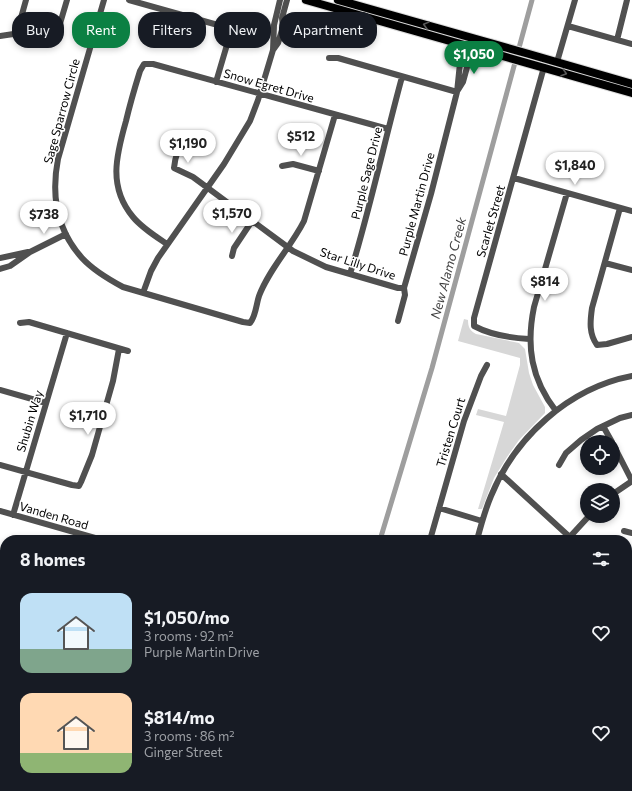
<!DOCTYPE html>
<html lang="en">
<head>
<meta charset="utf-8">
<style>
  :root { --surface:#171b24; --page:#20242c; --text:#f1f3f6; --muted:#9ea1a6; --accent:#0b8043 }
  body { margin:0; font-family:Commissioner,sans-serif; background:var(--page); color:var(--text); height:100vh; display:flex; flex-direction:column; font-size:15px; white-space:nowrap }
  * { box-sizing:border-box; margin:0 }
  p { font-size:13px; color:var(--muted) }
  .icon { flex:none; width:22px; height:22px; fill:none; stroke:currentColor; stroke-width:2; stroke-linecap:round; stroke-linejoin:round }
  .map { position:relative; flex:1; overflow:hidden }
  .details { position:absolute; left:0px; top:535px; width:632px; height:256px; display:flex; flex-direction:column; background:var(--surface); border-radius:16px 16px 0 0; box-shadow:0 2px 6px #0003 }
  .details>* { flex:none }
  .guide { position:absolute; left:12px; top:12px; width:400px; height:36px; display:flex; gap:8px }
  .fabs { position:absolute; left:580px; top:435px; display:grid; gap:8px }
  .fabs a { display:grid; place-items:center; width:40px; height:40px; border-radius:50%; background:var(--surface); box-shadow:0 2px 6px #0003; font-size:20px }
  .price { position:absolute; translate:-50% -34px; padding:0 9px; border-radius:14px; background:#fff; color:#222; font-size:13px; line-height:26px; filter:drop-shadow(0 1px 2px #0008) }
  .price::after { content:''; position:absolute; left:50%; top:24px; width:12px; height:9px; margin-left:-6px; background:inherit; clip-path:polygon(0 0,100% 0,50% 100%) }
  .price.on { background:var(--accent); color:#fff }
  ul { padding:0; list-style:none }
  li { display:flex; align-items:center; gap:12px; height:100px; padding:0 20px }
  li span { display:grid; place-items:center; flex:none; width:112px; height:80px; border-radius:12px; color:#555 }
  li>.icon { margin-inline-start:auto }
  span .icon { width:48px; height:48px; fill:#fffc; stroke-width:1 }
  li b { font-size:17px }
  h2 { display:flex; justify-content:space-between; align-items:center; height:48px; padding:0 20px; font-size:17px }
  .tag { padding:0 14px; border-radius:16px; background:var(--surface); box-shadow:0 2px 6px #0003; font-size:14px; line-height:36px }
  .tag.on { background:var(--accent); color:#fff }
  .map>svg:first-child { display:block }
  .green { fill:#d7d7d7 }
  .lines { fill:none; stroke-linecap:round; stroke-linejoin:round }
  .canal { stroke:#9e9e9e; stroke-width:5 }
  .major-casing { stroke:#dbdbdb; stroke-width:10 }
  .minor { stroke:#505050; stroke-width:6 }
  .major { stroke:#000; stroke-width:8 }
  .oneway { stroke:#595959 }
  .labels { text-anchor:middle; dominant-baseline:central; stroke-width:3; stroke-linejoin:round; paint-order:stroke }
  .street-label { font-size:12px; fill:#000; stroke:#fff }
  .water-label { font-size:13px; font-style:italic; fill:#3f3f3f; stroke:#fff }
</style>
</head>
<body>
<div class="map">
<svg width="632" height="791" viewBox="0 0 632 791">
  <rect width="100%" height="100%" fill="#fff"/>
  <path class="green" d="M464,319L468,320C468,327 470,331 476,334L519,343L525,349L529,373L533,385L545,407V413L519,440L507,457L494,478L482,509H478L504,422L476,415L478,409L506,416L520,365V358L458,341Z
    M627,749L632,750V791H578V786H627Z"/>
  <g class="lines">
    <path class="canal" d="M380,540L432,368L532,0
      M0,654L5,655"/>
    <g class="major-casing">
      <path id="major" d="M306,0L632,93
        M338,0L529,54L632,84"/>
    </g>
    <path class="minor" d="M104,0L58,159C51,195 57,230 82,258C93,270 108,279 123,287L243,322L250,323C256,316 256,305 259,296C269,269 291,247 304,221L335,115
      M129,0L225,27L230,30L229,38L216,82
      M568,26L632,44
      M19,33V25L26,0
      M0,36L40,30L51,33L57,31L59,27L67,0
      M617,40L627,0
      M273,50L278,43L283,27L282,18L287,0
      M329,58H338L457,92
      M557,62L575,0
      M458,90L463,82L469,60L475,48
      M186,134C180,144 175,156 174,168L193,177L293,251L326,267L398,288H404
      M282,166L293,164L319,171
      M514,178L632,211
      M620,208L592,308C590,322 589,334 597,345L607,344L632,337
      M167,244C155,236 142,228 133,217C108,187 116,156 126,121C130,104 135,87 140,71L144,64H153L388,129
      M232,256L234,248L252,221
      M0,258L28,252
      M605,263L632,270
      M0,269L10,266L30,252L66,234
      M350,274C370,209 384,143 402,77
      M143,293L151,271L158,258L224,164L250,121L258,100L273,50L274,25L280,0
      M398,321L405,295L404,288L431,194L457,92L462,44
      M20,323L29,322L128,351
      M529,339C511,338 491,335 474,326V318L544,67
      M0,390L46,403
      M556,411C531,379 526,346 534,307L567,193
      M603,426L612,442
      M613,444L632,481L613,494
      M0,465L72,485L79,486L81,482L92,455L113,381L119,349
      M559,465L566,453L581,440L597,429L620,418L632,415
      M501,474L573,540
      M439,508L482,521
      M0,511L102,540
      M13,515L67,333
      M624,531L632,533
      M73,540L74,532
      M430,540L464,421L481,376L487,365
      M477,540C481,525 485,510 491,496C515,437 569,388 632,376
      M567,540L589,516
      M0,553L5,554
      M627,589L632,582
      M0,610L5,611
      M0,696L5,698
      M0,751L5,750
      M305,786H306
      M572,786L573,791
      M57,791L59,786
      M116,791L117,786
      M172,791L173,786
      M225,791L226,786
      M278,791L280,786
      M326,791L327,786
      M383,791L384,786
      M441,791L442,786
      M490,791L491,786"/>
    <use href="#major" class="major"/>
  </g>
  <defs><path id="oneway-chevron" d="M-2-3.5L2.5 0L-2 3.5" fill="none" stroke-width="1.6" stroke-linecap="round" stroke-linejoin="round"/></defs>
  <g class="oneway">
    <use href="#oneway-chevron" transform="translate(426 25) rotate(-165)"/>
    <use href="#oneway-chevron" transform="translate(564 73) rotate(17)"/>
  </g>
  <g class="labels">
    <g class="street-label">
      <text transform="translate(269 85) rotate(16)">Snow Egret Drive</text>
      <text transform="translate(61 111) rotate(-75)">Sage Sparrow Circle</text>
      <text transform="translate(366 173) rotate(-76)">Purple Sage Drive</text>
      <text transform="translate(416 204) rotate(-75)">Purple Martin Drive</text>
      <text transform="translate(490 221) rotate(-74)">Scarlet Street</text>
      <text transform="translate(358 263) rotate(18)">Star Lilly Drive</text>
      <text transform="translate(29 421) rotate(-73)">Shubin Way</text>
      <text transform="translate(450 432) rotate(-73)">Tristen Court</text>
      <text transform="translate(54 515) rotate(16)">Vanden Road</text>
    </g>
    <g class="water-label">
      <text transform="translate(448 268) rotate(-75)">New Alamo Creek</text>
    </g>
  </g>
</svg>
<div class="fabs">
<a><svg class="icon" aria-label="locate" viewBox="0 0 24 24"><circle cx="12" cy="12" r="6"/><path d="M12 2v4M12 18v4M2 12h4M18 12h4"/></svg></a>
<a><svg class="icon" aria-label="layers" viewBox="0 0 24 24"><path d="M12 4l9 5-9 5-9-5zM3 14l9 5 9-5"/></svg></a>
</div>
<b class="price on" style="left:474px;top:75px">$1,050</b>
<b class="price" style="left:301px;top:157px">$512</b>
<b class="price" style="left:188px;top:164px">$1,190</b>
<b class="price" style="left:575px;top:186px">$1,840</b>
<b class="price" style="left:232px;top:234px">$1,570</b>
<b class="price" style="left:44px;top:235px">$738</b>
<b class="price" style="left:545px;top:302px">$814</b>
<b class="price" style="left:88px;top:436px">$1,710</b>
<div class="guide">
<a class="tag">Buy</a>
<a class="tag on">Rent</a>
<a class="tag">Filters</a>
<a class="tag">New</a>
<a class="tag">Apartment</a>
</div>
<section class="details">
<h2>8 homes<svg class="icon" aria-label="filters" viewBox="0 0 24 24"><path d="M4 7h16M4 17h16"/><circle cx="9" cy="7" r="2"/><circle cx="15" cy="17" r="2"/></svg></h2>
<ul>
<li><span style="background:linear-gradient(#bfe0f5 70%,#7fa58c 0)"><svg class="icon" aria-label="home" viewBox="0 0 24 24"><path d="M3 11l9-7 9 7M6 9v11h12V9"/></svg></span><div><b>$1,050/mo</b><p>3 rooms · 92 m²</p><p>Purple Martin Drive</p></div><svg class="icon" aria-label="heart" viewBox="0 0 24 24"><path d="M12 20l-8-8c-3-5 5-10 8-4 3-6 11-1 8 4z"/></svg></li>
<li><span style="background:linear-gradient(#ffd9b3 75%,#8fb573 0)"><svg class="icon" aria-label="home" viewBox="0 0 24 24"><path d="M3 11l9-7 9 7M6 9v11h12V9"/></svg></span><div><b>$814/mo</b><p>3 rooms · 86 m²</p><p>Ginger Street</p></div><svg class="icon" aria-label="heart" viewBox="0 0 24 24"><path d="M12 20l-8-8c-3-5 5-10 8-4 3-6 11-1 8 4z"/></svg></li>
</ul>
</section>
</div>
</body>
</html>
